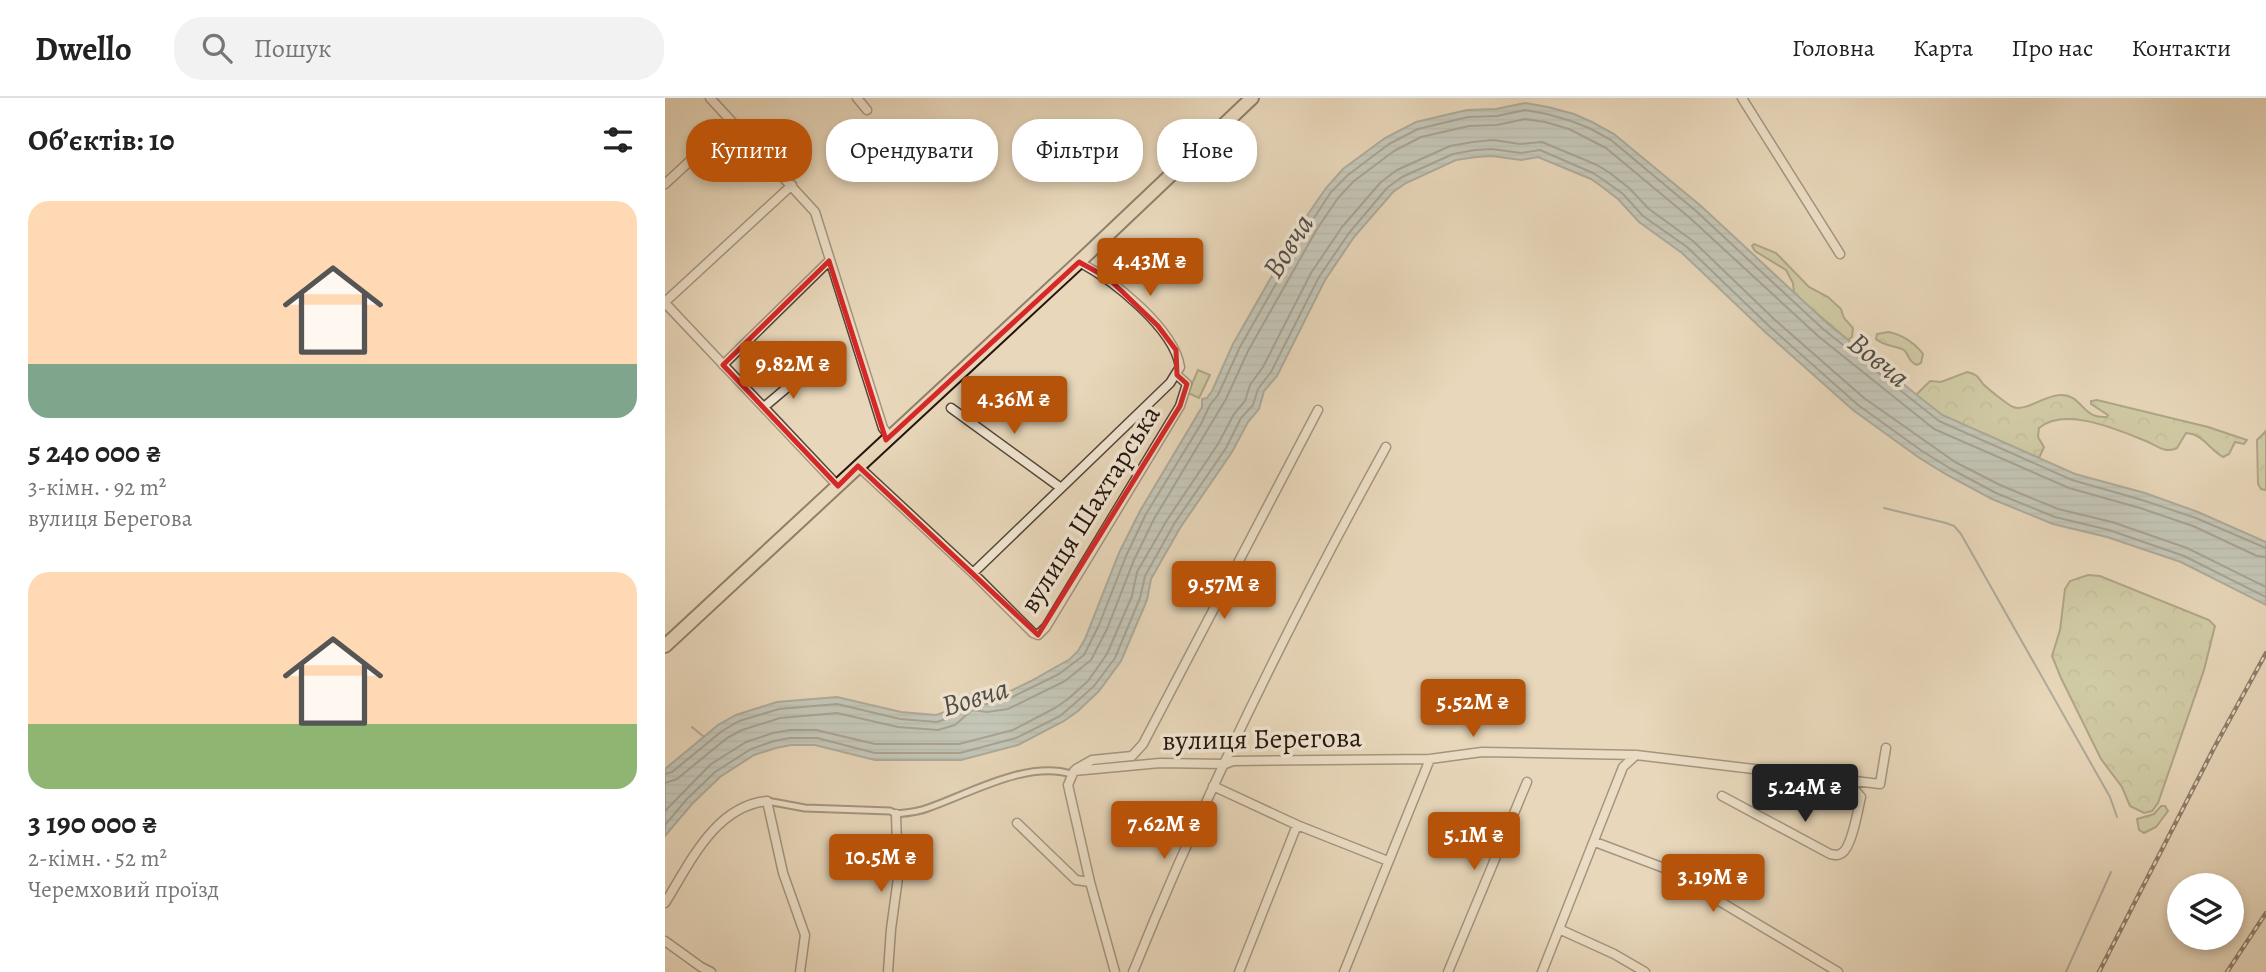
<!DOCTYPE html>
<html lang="uk">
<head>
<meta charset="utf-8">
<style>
  :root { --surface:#fff; --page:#f2f2f2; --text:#222; --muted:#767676; --line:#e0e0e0; --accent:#b45309 }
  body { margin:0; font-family:Alegreya,serif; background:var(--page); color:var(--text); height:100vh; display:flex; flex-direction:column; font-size:26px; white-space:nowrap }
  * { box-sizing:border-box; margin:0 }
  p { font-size:23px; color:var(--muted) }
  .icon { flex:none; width:38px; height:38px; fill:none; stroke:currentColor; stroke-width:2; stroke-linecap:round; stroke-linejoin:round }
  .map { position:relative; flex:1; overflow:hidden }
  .sheet { display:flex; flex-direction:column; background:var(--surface); width:665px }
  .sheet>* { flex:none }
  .hud { position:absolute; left:21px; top:21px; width:665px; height:63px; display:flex; gap:14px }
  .fabs { position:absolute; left:1502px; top:775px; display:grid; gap:14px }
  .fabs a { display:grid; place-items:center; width:77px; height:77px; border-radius:50%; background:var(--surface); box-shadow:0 4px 10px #0003; font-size:35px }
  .price { position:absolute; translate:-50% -60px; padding:0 16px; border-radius:7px; background:var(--accent); color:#fff; font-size:23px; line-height:46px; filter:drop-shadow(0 2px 4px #0008) }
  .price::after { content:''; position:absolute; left:50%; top:42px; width:21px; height:16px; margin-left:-10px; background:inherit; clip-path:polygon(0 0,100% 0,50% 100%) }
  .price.current { background:#222; color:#fff }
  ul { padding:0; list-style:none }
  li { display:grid; align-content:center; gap:14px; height:371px; padding:0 28px }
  li span { display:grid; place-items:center; height:217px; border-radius:21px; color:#555 }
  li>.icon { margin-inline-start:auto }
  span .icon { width:126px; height:126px; fill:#fffc; stroke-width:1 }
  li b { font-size:30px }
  h2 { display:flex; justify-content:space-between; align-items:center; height:84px; padding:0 28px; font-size:30px }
  .chip { padding:0 24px; border-radius:28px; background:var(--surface); box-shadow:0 4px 10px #0003; font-size:24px; line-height:63px }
  .chip.current { background:var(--accent); color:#fff }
  header { display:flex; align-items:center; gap:42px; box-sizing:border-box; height:98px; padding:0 35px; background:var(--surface); border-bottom:2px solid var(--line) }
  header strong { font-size:33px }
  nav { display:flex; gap:38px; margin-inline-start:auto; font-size:24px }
  .search { width:490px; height:63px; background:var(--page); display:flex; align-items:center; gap:18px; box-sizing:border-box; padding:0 24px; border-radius:28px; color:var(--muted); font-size:26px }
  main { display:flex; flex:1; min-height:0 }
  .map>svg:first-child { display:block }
  .green { fill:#b7be8f; stroke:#6e6a4e; stroke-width:2 }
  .forest { fill:url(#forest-crowns); stroke:#6e6a4e; stroke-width:2 }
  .wetland { fill:url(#wetland-marsh); stroke:#6e6a4e; stroke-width:2 }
  .water { fill:url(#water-rules); stroke:#6c7675; stroke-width:2 }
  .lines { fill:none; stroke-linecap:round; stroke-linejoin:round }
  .shore { stroke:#606664; stroke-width:2 }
  .stream { stroke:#6c7675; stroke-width:2 }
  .pedestrian-casing { stroke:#554638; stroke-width:9 }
  .minor-casing { stroke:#554638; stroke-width:11 }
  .trunk-casing { stroke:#24150c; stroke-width:16 }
  .pedestrian { stroke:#f0e5d2; stroke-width:5 }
  .minor { stroke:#f0e5d2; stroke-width:8 }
  .trunk { stroke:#e8d7ba; stroke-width:12 }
  .rail-casing { stroke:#24150c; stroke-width:4.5 }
  .rail { stroke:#f0e5d2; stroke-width:2; stroke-dasharray:5; stroke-linecap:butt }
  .marked { fill:none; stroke:#d62828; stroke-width:5; stroke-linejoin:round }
  .labels { text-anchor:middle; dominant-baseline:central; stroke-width:7; stroke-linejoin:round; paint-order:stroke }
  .street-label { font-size:28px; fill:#24150c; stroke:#f0e5d2 }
  .water-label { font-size:30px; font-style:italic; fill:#4e4e49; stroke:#f0e5d2 }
</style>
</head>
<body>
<header>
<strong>Dwello</strong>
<div class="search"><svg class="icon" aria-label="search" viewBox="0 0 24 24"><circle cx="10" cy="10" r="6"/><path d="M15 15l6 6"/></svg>Пошук</div>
<nav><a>Головна</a><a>Карта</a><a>Про нас</a><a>Контакти</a></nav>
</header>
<main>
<section class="sheet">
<h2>Об’єктів: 10<svg class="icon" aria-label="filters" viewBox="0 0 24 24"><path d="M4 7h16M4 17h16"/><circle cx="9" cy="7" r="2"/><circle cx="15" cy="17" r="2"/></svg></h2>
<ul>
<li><span style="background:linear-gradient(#ffd9b3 75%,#7fa58c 0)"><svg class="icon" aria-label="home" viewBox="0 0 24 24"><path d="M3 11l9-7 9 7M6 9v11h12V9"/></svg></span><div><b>5 240 000 ₴</b><p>3-кімн. · 92 m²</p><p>вулиця Берегова</p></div></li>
<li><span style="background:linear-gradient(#ffd9b3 70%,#8fb573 0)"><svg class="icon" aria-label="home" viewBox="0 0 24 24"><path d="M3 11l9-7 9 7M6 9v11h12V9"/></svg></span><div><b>3 190 000 ₴</b><p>2-кімн. · 52 m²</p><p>Черемховий проїзд</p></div></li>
</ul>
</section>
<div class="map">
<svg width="1601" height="874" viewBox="0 0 1601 874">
  <defs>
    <pattern id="forest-crowns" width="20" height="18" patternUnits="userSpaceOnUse" patternTransform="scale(1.75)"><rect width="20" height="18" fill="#b7be8f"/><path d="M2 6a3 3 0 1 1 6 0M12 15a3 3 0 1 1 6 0" fill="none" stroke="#9da27a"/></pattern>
    <pattern id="wetland-marsh" width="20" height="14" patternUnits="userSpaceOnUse" patternTransform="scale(1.75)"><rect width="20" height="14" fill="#b7be8f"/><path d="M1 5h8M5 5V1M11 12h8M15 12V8" fill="none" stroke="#9da27a"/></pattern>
    <pattern id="water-rules" width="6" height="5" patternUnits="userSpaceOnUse" patternTransform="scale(1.75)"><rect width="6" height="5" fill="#9cb7bb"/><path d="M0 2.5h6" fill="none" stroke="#869ca0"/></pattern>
  </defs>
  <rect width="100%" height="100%" fill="#e8d7ba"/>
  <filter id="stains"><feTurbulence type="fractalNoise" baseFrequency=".00286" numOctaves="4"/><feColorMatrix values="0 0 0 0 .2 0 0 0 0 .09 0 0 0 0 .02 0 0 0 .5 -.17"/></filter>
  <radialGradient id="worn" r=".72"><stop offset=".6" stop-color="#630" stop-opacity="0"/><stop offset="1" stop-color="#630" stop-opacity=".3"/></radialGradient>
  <path class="green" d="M533,272L545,277L534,300L523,295Z"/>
  <path class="forest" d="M1089,146L1111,155L1144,189L1163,199L1176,211L1179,220L1188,230L1187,239L1183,242L1129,196L1128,185L1121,172L1090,153L1087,148Z
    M1223,234C1236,236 1250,245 1258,256L1256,265L1252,267C1243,263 1245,259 1240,253C1234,247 1221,250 1211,241L1212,236Z
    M1302,274C1312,276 1313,279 1318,286C1322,290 1343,307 1348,309C1360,314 1381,297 1395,297C1414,296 1417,315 1431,318C1434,319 1438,319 1442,319L1443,317L1426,306V303L1432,302L1543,329L1582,342L1579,346L1570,344L1564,356L1558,359C1544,351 1538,336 1521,335L1512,350C1500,356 1491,347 1481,343C1453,332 1400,308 1374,330L1373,339L1379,349L1374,360L1277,317L1251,297L1265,283L1276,284Z
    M1601,333V392L1596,391L1593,386L1592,342Z
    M1423,477L1435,478L1544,522L1550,528L1539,572L1493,705L1487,713L1479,715L1465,708L1457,689L1436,661L1396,580L1387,558L1395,532L1400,491L1405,483Z"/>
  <path class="wetland" d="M1496,708H1500L1503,713L1491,729L1479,735L1474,732L1472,721L1489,716Z"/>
  <path class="water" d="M860,5L883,9L909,16L927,24L949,36L1036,108L1163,226L1277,317L1410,376L1480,395L1533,414L1601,444V507L1516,464L1442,439L1388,426L1327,401L1282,377L1253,359L1188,312L1099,233L1017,155L974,124L953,101L936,88L926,81L873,59L856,62L827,58L811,59L791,62L741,85L728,94L689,139L660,182L612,278L599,293L594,311L583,324L567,354L515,430L486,481L482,502L456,563L434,593L413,613L399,623L353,647L296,662H210L150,647H126L111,650L89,657L55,679L27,706L0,738V671L53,627L71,617L93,610L112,604L172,599L236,614L271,617L283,613L295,601L303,596L321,599L337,597L366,583L405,561L413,553L420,541L454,455L475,413L537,309V301L542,300L547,293L568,246L639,122L661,90L678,71L720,40L751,24L802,12L831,11Z"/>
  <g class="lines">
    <path class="shore" d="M0,676L7,674L57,633L74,623L114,611L172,606L235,621L272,624L287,619L305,603L320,606L339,603L394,576L419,557L434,527L461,458L481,416L536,326L545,307L553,297L575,249L645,126L666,94L683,77L724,46L753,31L803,19L832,18L860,12L882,16L906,23L924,30L946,42L1031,113L1158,231L1274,323L1407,382L1477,402L1531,420L1601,450
      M0,685L12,681L62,640L77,632L115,620L172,615L233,629L273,632L290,627L307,612L322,614L343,611L400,583L426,562L442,531L469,462L489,421L561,301L583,253L652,131L673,100L689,83L729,53L756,39L804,28L832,27L860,21L880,24L904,31L941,50L1025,120L1153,238L1269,331L1404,390L1475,410L1528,428L1592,458L1601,459
      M0,713L46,666L81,644L108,635L125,632H151L210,646H294L348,632L390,610L403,601L423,583L442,556L467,498L472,474L502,422L553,346L569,316L580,303L585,287L598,269L646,175L677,129L716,84L732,72L785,48L808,44L828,42L855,46L877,44L932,67L945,75L964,90L984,111L1028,143L1110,222L1199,300L1290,364L1335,387L1393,411L1447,424L1522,450L1601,489
      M0,727L22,701L50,674L86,651L109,643L125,640H152L210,655H295L351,640L395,618L408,607L429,588L450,560L475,500L480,478L509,426L561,350L576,320L588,307L593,291L606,274L654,179L684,135L722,90L737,79L788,56L810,52L827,51L856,55L875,52L928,75L940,83L958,96L978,118L1022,149L1104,228L1193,307L1257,353L1286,371L1331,395L1390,419L1444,432L1519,458L1601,499"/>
    <path class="stream" d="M1219,410L1281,425L1289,428L1296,436L1445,699L1452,719
      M27,629L39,639
      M1401,874L1446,774"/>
    <g class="pedestrian-casing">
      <path id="pedestrian" d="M102,703L140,710L225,713L231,716C241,715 253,714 263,710C304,696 362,662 406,676"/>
    </g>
    <g class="minor-casing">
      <path id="minor" d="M45,0L150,114L218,330L225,339
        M192,0L202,12
        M1077,0L1175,156
        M0,86L67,24
        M0,204L127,87
        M0,205L173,388
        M58,267L164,163
        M99,309L138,276
        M286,310L396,390
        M193,368L308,475L368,535L373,537L381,529L515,308L522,286L512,277
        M308,475L505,285L515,269C509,230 448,182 414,164
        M411,671L427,662L467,658L478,646L653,312
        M548,688L632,727L723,763
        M1057,698L1165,756C1171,757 1172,758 1177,755C1187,749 1193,711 1196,699L1182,683
        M352,725L411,782L425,784
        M930,744L999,770L1173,874
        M0,805C25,765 50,708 102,703L118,775L140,837L135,874
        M894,831L949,856L980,874
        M0,843L36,869L46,874
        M223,874L226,831L233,780L231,716
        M450,874L425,784L403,687L409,673L495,665L560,666L568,663L765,661L817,654L971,657L1215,686L1221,650
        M468,874C541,693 627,519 721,349
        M574,874L632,727
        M679,874L765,661
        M783,874L862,684
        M877,874L958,669L971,657"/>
    </g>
    <g class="trunk-casing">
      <path id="trunk" d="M0,548L414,164L587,0"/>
    </g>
    <use href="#pedestrian" class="pedestrian"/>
    <use href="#minor" class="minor"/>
    <use href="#trunk" class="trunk"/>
    <g class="rail-casing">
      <path id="rail" d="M1434,874L1549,650L1601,555
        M1562,874L1601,815"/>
    </g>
    <use href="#rail" class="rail"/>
  </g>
  <path d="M0 0H1601V874H0ZM164,163L221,342L414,164L443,180L493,228L511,252L512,277L522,286L515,308L373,537L193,368L173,388L58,267Z" fill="#e8d7ba" fill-opacity=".55" fill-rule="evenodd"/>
  <path class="marked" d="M164,163L221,342L414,164L443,180L493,228L511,252L512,277L522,286L515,308L373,537L193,368L173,388L58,267Z"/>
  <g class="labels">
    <g class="street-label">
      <text transform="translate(425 411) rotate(-58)">вулиця Шахтарська</text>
      <text transform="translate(597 641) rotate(-1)">вулиця Берегова</text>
    </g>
    <g class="water-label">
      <text transform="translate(623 148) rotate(-58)">Вовча</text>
      <text transform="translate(1214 262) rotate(39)">Вовча</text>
      <text transform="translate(310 599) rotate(-17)">Вовча</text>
    </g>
  </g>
  <rect width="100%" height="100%" filter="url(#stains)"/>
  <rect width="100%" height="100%" fill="url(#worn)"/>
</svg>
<div class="fabs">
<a><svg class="icon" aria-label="layers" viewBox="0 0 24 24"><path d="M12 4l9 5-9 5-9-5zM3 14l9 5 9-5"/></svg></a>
</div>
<b class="price" style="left:485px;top:200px">4.43M ₴</b>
<b class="price" style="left:128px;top:303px">9.82M ₴</b>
<b class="price" style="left:349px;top:338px">4.36M ₴</b>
<b class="price" style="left:559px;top:523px">9.57M ₴</b>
<b class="price" style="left:808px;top:641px">5.52M ₴</b>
<b class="price current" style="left:1140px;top:726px">5.24M ₴</b>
<b class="price" style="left:499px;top:763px">7.62M ₴</b>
<b class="price" style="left:809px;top:774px">5.1M ₴</b>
<b class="price" style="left:216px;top:796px">10.5M ₴</b>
<b class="price" style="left:1048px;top:816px">3.19M ₴</b>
<div class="hud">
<a class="chip current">Купити</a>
<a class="chip">Орендувати</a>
<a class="chip">Фільтри</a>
<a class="chip">Нове</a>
</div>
</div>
</main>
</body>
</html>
